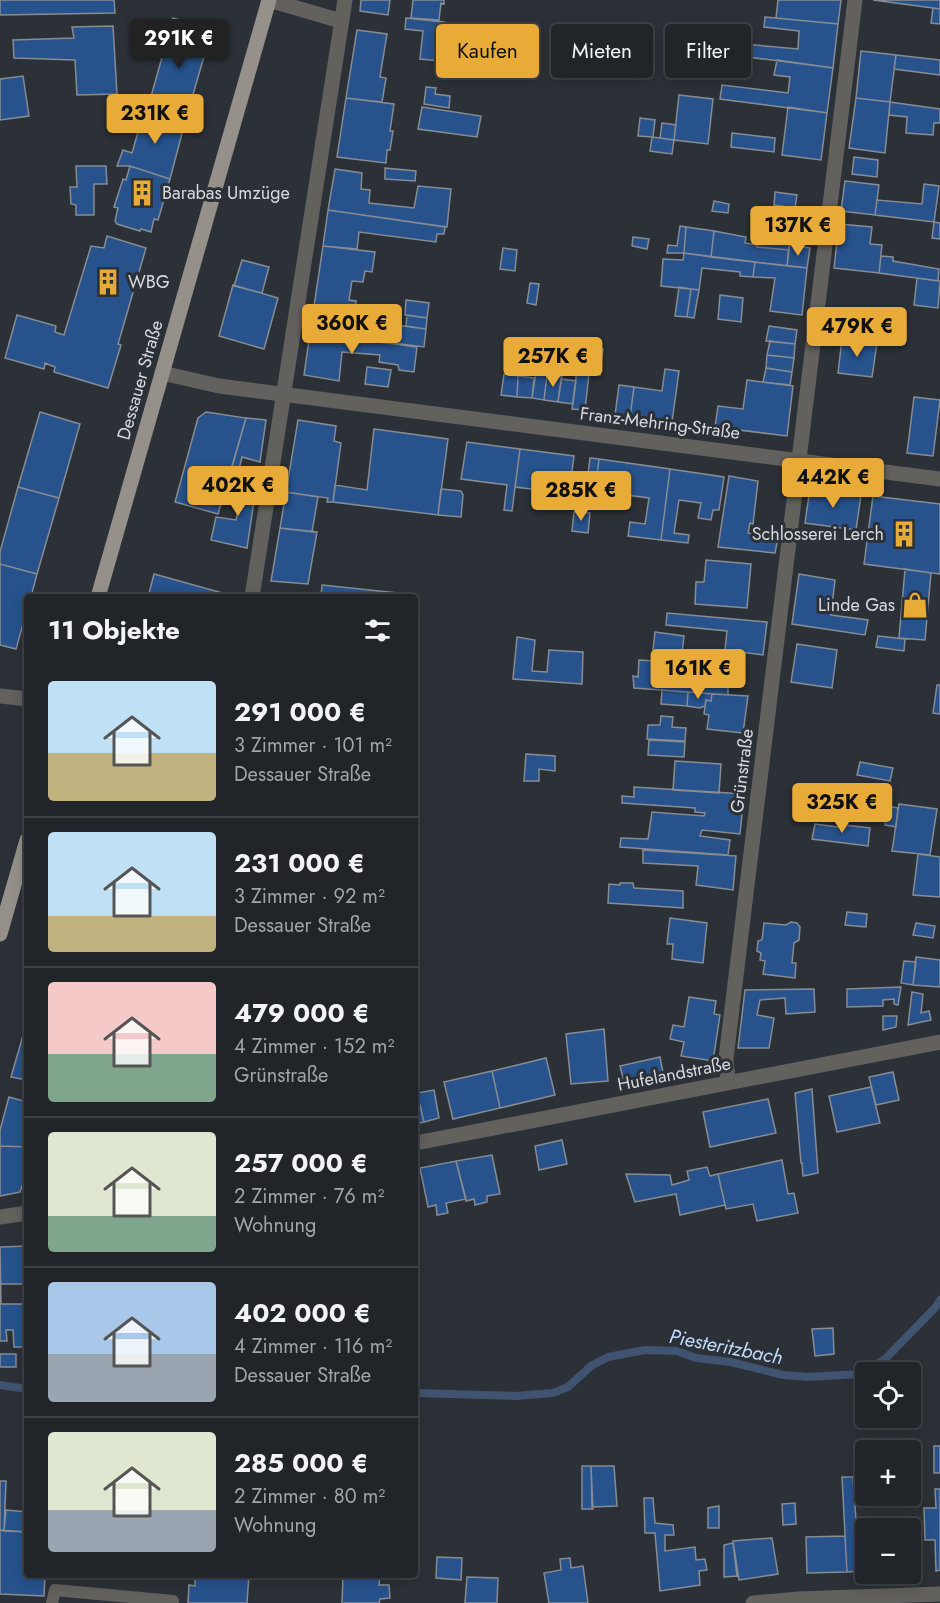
<!DOCTYPE html>
<html lang="de">
<head>
<meta charset="utf-8">
<style>
  :root { --surface:#212529; --page:#292d31; --text:#f1f3f6; --muted:#a2a5a8; --line:#3e4246; --accent:#e8ab37 }
  body { margin:0; font-family:Jost,sans-serif; background:var(--page); color:var(--text); height:100vh; display:flex; flex-direction:column; font-size:22px; white-space:nowrap }
  * { box-sizing:border-box; margin:0 }
  p { font-size:20px; color:var(--muted) }
  .icon { flex:none; width:33px; height:33px; fill:none; stroke:currentColor; stroke-width:2; stroke-linecap:round; stroke-linejoin:round }
  .map { position:relative; flex:1; overflow:hidden }
  .drawer { position:absolute; left:24px; top:594px; width:394px; height:984px; display:flex; flex-direction:column; background:var(--surface); border-radius:6px; box-shadow:0 3px 15px #0003,0 0 0 2px var(--line) }
  .drawer>* { flex:none }
  .top-card { position:absolute; left:436px; top:24px; width:412px; height:54px; display:flex; gap:12px }
  .fabs { position:absolute; left:855px; top:1362px; display:grid; gap:12px }
  .fabs a { display:grid; place-items:center; width:66px; height:66px; border-radius:6px; background:var(--surface); box-shadow:0 3px 15px #0003,0 0 0 2px var(--line); font-size:30px }
  .price { position:absolute; translate:-50% -51px; padding:0 14px; border-radius:6px; background:var(--accent); color:#111; font-size:20px; line-height:39px; filter:drop-shadow(0 2px 3px #0008) }
  .price::after { content:''; position:absolute; left:50%; top:36px; width:18px; height:14px; margin-left:-9px; background:inherit; clip-path:polygon(0 0,100% 0,50% 100%) }
  .price.on { background:#222; color:#fff }
  ul { padding:0; list-style:none }
  li { display:flex; align-items:center; gap:18px; height:150px; padding:0 24px }
  li+li { border-top:2px solid var(--line) }
  li span { display:grid; place-items:center; flex:none; width:168px; height:120px; border-radius:6px; color:#555 }
  li>.icon { margin-inline-start:auto }
  span .icon { width:72px; height:72px; fill:#fffc; stroke-width:1 }
  li b { font-size:26px }
  h2 { display:flex; justify-content:space-between; align-items:center; height:72px; padding:0 24px; font-size:26px }
  .tag { padding:0 21px; border-radius:6px; background:var(--surface); box-shadow:0 3px 15px #0003,0 0 0 2px var(--line); font-size:21px; line-height:54px }
  .tag.on { background:var(--accent); color:#111 }
  .map>svg:first-child { display:block }
  .lines { fill:none; stroke-linecap:round; stroke-linejoin:round }
  .stream { stroke:#405472; stroke-width:8 }
  .building { fill:#27528c; stroke:#878c94; stroke-width:1.5 }
  .path { stroke:#878b90; stroke-width:4; stroke-dasharray:1.5 4.5; stroke-linecap:butt }
  .service { stroke:#63615e; stroke-width:12 }
  .minor { stroke:#63615e; stroke-width:15 }
  .primary { stroke:#95918a; stroke-width:15 }
  .labels { text-anchor:middle; dominant-baseline:central; stroke-width:6; stroke-linejoin:round; paint-order:stroke }
  .poi-label { font-size:18px; fill:#d7dade; stroke:#2c3137; text-anchor:start }
  .street-label { font-size:18px; fill:#d7dade; stroke:#2c3137 }
  .water-label { font-size:20px; font-style:italic; fill:#c2dbfe; stroke:#2c3137 }
</style>
</head>
<body>
<div class="map">
<svg width="940" height="1603" viewBox="0 0 940 1603">
  <rect width="100%" height="100%" fill="#2c3137"/>
  <g class="lines">
    <path class="stream" d="M0,1385L27,1389
      M416,1393L515,1396L553,1393L568,1387L591,1366L608,1357L645,1350L677,1351L696,1358L731,1362L783,1375L807,1377L860,1374L885,1359L935,1308L940,1300"/>
  </g>
  <path class="building" d="M0,0H114L115,13L0,15Z
    M361,0H390L388,15L360,11Z
    M413,0H444V4L441,3L439,20L411,18Z
    M778,0H841L838,24L776,18Z
    M873,0H940V9L933,8Z
    M933,8L940,9V24L931,23Z
    M765,17L838,24L833,68L732,55L733,43L798,49L799,31L764,27Z
    M173,18L212,29L185,122L147,111Z
    M406,18L444,22L440,61L420,59L423,31L405,29Z
    M113,26L117,94L77,95L75,60L14,58L13,40L74,38L72,27Z
    M357,30L387,34L380,77L386,78L382,102L346,98Z
    M861,51L896,55L890,102L856,98Z
    M896,55L940,60V75L894,69Z
    M777,60L833,68L827,113L720,99L722,85L788,93L790,77L774,75Z
    M23,76L29,116L0,120V79Z
    M426,87L436,88L435,94L450,96L449,108L424,104Z
    M679,95L713,99L708,144L674,140Z
    M346,98L394,104L390,131H393L390,150H387L386,163L337,157Z
    M856,98L890,102L885,153L849,148Z
    M890,102L940,109V123H934L933,135L906,133L907,117L889,115Z
    M422,107L481,116L477,137L418,129Z
    M788,107L827,113L821,160L782,155Z
    M144,111L185,122L170,179L130,166H117L123,150L132,153Z
    M640,118L655,120L653,137L638,136Z
    M662,123L676,125L674,140L660,138Z
    M732,133L775,138L774,152L731,147Z
    M652,137L674,140L672,154L650,151Z
    M854,157L878,160L877,177L852,174Z
    M76,166H106L107,184H94V215H76V205L71,204L70,187H77Z
    M130,166L170,179L158,220L154,219L151,232L141,229L140,231L117,224L115,221L118,208L114,207L123,179L126,180Z
    M385,168L416,171L415,181L385,179Z
    M335,169L362,173L361,189L370,190L369,203L414,208L418,186L451,189L447,227L328,210Z
    M845,181L879,185L875,215L841,211Z
    M924,184L939,186L934,222L875,215L877,200L922,204Z
    M775,192L797,195L795,208L774,205Z
    M714,201L729,204L728,213L712,211Z
    M328,210L445,227L444,234H437L436,242L359,232L357,249L323,246Z
    M761,216L792,220L789,250L757,247Z
    M934,222L940,223V239L932,238Z
    M839,224L872,227L870,244L882,245L879,273L834,268Z
    M680,226L686,227L684,253H667L668,245L677,246Z
    M686,227L714,231L711,257L684,253Z
    M714,231L746,237L745,243L757,245V247L789,250L787,266L711,257Z
    M107,236L146,248L118,344L121,345L108,388L54,372L55,367L45,363L44,369L5,358L17,315L56,326L55,332L64,335L91,246L104,248Z
    M633,237L649,239L647,249L632,246Z
    M789,245L810,248L807,268L787,266Z
    M323,246L375,252L372,272L365,271L363,282L352,281L349,300L356,301L351,338L310,333Z
    M503,248L517,250L515,271L500,269Z
    M684,253L755,262L753,277L740,276V272L702,268L699,290L661,286L663,259L683,260Z
    M881,256L893,257V261L939,269L938,281L879,273Z
    M242,260L269,267L262,293L234,286Z
    M755,262L807,268L802,315L770,311L775,278L753,277Z
    M917,278L940,281L938,308L914,305Z
    M530,283L539,284L536,305L527,303Z
    M233,285L278,298L264,349L219,336Z
    M679,287L691,289L687,317L675,316Z
    M691,289L699,290L694,318L687,317Z
    M720,295L743,298L741,322L718,319Z
    M406,300L429,303L427,318L405,315Z
    M835,311L857,314L855,330L833,327Z
    M407,315L427,318L426,329L406,326Z
    M373,322L426,329L424,347L371,340Z
    M769,326L797,330L795,344L766,341Z
    M310,333L417,347L414,372L399,370L398,365L379,362L380,355L342,352L339,381L304,375Z
    M842,339L877,343L872,377L838,373Z
    M770,341L795,344L794,358L767,355Z
    M580,346L603,349L600,375L589,374L585,410L572,409Z
    M767,355L794,358L792,372L766,368Z
    M367,367L391,370L388,387L365,384Z
    M766,368L792,372L790,385L763,382Z
    M665,369L679,371L672,422L630,417L634,387L662,391Z
    M536,373L547,375L544,400L532,398Z
    M504,374L518,376L517,397L501,395Z
    M547,375L562,377L558,402L544,400Z
    M518,376L534,378L532,398L517,397Z
    M561,379L576,381L573,404L558,402Z
    M747,380L793,386L787,436L715,427L718,406L743,409Z
    M619,385L634,387L630,417L615,415Z
    M914,397L940,400L933,456L907,453Z
    M40,412L80,424L59,498L18,487Z
    M206,412L246,418L218,514L175,502L198,418Z
    M246,418L266,420L260,462L242,457L239,469L232,467Z
    M298,420L336,426L334,441L341,443L333,502H327L328,498L286,492Z
    M374,429L448,439L438,515L333,502L335,485L367,490Z
    M467,442L520,449L512,511L504,510L507,485L461,479Z
    M520,449L574,456L569,494L552,491L551,498L538,497L539,490L515,487Z
    M590,458L599,459L595,491L586,490Z
    M599,459L670,469L661,540L628,536L630,522L645,524L649,498L595,491Z
    M670,469L724,477L719,510H713L711,520L698,518L701,503L679,500L674,533L689,535L688,543L661,540Z
    M246,472L258,474L247,548L211,540L216,517L236,520Z
    M729,476L758,481L753,524L750,523L748,533L778,538L775,553L718,547Z
    M18,487L59,498L37,574L0,564V552Z
    M810,488L861,495L856,530L805,523Z
    M441,489L461,491L463,495L461,517L438,515Z
    M286,492L318,497L312,532L280,528Z
    M873,496L940,504V574L864,564Z
    M574,512L590,513L588,533L572,531Z
    M280,528L317,532L308,584L271,581Z
    M706,560L751,564L747,608L695,604L696,582H704Z
    M0,564L37,574L31,597H27V610L16,649L0,645Z
    M905,569L931,573L925,640L899,638Z
    M154,574L237,597H148Z
    M799,574L835,580L831,615L868,620L865,635L792,624Z
    M322,585L398,593V597H321Z
    M667,613L767,622L763,655L725,650L727,631L666,625Z
    M655,632L684,636L682,654L653,650Z
    M878,636L905,639L904,651L876,647Z
    M517,637L535,640L532,671L547,672L549,650L583,652L582,684L513,679Z
    M797,644L837,650L832,688L791,682Z
    M639,660L656,661V674L728,679V695L634,688L633,676L638,677Z
    M937,685H940V714L933,713Z
    M662,690L688,692L687,706L661,704Z
    M688,692L712,694L711,701L706,700L705,706L700,708L687,706Z
    M712,694L748,696L743,733L707,729L709,715L704,714L706,700L711,701Z
    M661,716L673,717L672,727L686,728L685,741L647,739L648,725H660Z
    M649,740L685,742L684,757L648,755Z
    M526,754L555,756V771L539,769V781H524Z
    M675,761L721,764L719,793L673,790Z
    M860,762L893,768L890,781L857,775Z
    M634,787L744,794L740,834L702,830L700,836L730,840L728,855L620,847L621,838L648,839L652,812L704,816L705,813L695,812V808L622,803V796L634,797Z
    M899,804L937,809L930,855L892,851Z
    M887,806L898,808L896,827L885,825Z
    M815,824L845,828L844,825L870,828L868,846L812,839Z
    M643,850L736,856L733,890L696,885L698,866L643,863Z
    M918,854L940,857V897L913,895Z
    M620,883H633L634,888L683,891V908L608,903L609,884L620,885Z
    M847,912L867,914L866,927L845,925Z
    M670,918L707,923L703,963L672,959L673,944H667Z
    M791,922L797,923L800,927L799,940L794,943L792,963H796L795,978L763,974L765,961L760,960L761,953L757,951L758,941L762,940L764,923L786,925Z
    M916,923L935,926L933,938L913,935Z
    M916,957L940,960V987L913,985Z
    M904,961L916,962L913,985L901,983Z
    M901,987L898,1005L894,1004V999L883,1000V1006L847,1007V989Z
    M814,989L815,1012L786,1014L785,998L760,1000L757,1015L774,1018L769,1048H738L745,990Z
    M912,992L923,994L921,1013L929,1011L931,1020L908,1025Z
    M689,997L716,1001L714,1014L720,1015L713,1061L681,1056L684,1042L670,1039L673,1025L684,1027Z
    M883,1016H897L896,1027L883,1030Z
    M604,1029L608,1081L571,1084L566,1034Z
    M24,1032L27,1033V1080L11,1077Z
    M660,1057L663,1073L624,1082L620,1066Z
    M546,1058L555,1095L500,1108L492,1071Z
    M492,1071L500,1108L453,1119L444,1082Z
    M893,1072L899,1100L876,1105L869,1077Z
    M871,1087L880,1123L837,1132L829,1096Z
    M812,1089L818,1173L803,1176L802,1163H801L795,1093Z
    M434,1090L439,1118L424,1122L417,1093Z
    M417,1093L424,1122L416,1124V1094Z
    M9,1097L27,1102V1147L0,1146V1130Z
    M768,1099L776,1133L710,1147L703,1112Z
    M562,1140L567,1164L539,1170L535,1146Z
    M0,1146L27,1147V1177L25,1186H22L20,1192L0,1196Z
    M492,1155L500,1194L487,1196V1202L475,1205L474,1199L466,1201L456,1161Z
    M782,1160L788,1194L794,1193L798,1213L757,1221L753,1204L726,1209L718,1174Z
    M456,1161L466,1199L446,1203L448,1213L437,1215L436,1205L428,1207L420,1168Z
    M707,1167L710,1176L718,1174L725,1205L680,1215L676,1194L635,1202L626,1174L670,1175L672,1185L689,1180L687,1171Z
    M27,1246V1284H0V1247Z
    M0,1247L1,1304H26V1347H14L13,1330H6L7,1341H0Z
    M833,1328L834,1354L815,1356L812,1329Z
    M0,1354H16V1367H0Z
    M934,1446H940V1473H934Z
    M582,1466H591L593,1509H582Z
    M591,1466H614L617,1506L592,1507Z
    M842,1477H853L856,1520H858L859,1541H866V1571L847,1572Z
    M0,1481H6L4,1531L0,1530Z
    M935,1489H940V1570L936,1571L935,1540H925L924,1508H936Z
    M644,1498H653L655,1523L673,1525L674,1535H665V1551L695,1547L696,1560L705,1559L707,1570L699,1571L700,1585L660,1591L655,1533H645Z
    M795,1503L796,1524L783,1525L782,1504Z
    M719,1506V1528H708V1508Z
    M6,1510L27,1512V1532L4,1531Z
    M0,1530L27,1532V1575H45L44,1596L0,1594Z
    M845,1536L847,1572L807,1573L806,1537Z
    M772,1538L778,1574L739,1580L733,1541Z
    M733,1543L737,1576L724,1577V1545Z
    M437,1557L462,1558L461,1580L436,1578Z
    M570,1558L571,1568L583,1566L588,1603H549L544,1573L561,1570L560,1559Z
    M190,1575H249L247,1603H188L189,1585L195,1586V1577H190Z
    M343,1575H380L379,1585H389L390,1598L380,1599L379,1603H342Z
    M467,1577L498,1578L497,1603H465Z"/>
  <g class="lines">
    <path class="path" d="M790,240L806,242"/>
    <path class="service" d="M52,1603L55,1590L173,1601"/>
    <path class="minor" d="M269,0L341,21
      M162,373L219,386L940,479
      M252,597L345,0
      M0,696L27,699
      M728,1083L726,1058L855,0
      M416,1143L940,1042
      M0,1217L27,1213
      M753,1603L799,1599L940,1594"/>
    <path class="primary" d="M98,597L269,0
      M0,934L27,840"/>
  </g>
  <defs>
    <g id="building-bare" transform="scale(2.07)"><path d="M-4-6H4V6H1V3H-1V6H-4ZM-2.5-4.3h1.7v1.8h-1.7ZM.8-4.3h1.7v1.8H.8ZM-2.5-1h1.7V.8h-1.7ZM.8-1h1.7V.8H.8Z" fill="#e8ab37" stroke="#2c3137" stroke-width="2.5" paint-order="stroke"/></g>
    <g id="shop-bare" transform="scale(2.07)"><path d="M-5-2.5h2.3a2.7 3.5 0 0 1 5.4 0H5L5.5 6h-11ZM-1.5-2.5h3a1.5 2.3 0 0 0-3 0Z" fill="#e8ab37" stroke="#2c3137" stroke-width="2.5" paint-order="stroke"/></g>
  </defs>
  <g fill-rule="evenodd">
    <use href="#building-bare" x="142" y="193"/>
    <use href="#building-bare" x="108" y="282"/>
    <use href="#building-bare" x="904" y="534"/>
    <use href="#shop-bare" x="915" y="605"/>
  </g>
  <g class="labels">
    <g class="poi-label">
      <text x="162" y="193">Barabas Umzüge</text>
      <text x="128" y="282">WBG</text>
      <text x="884" y="534" text-anchor="end">Schlosserei Lerch</text>
      <text x="895" y="605" text-anchor="end">Linde Gas</text>
    </g>
    <g class="street-label">
      <text transform="translate(140 380) rotate(-74)">Dessauer Straße</text>
      <text transform="translate(660 423) rotate(7)">Franz-Mehring-Straße</text>
      <text transform="translate(742 771) rotate(-83)">Grünstraße</text>
      <text transform="translate(674 1074) rotate(-11)">Hufelandstraße</text>
    </g>
    <g class="water-label">
      <text transform="translate(726 1347) rotate(11)">Piesteritzbach</text>
    </g>
  </g>
</svg>
<div class="fabs">
<a><svg class="icon" aria-label="locate" viewBox="0 0 24 24"><circle cx="12" cy="12" r="6"/><path d="M12 2v4M12 18v4M2 12h4M18 12h4"/></svg></a>
<a>+</a>
<a>−</a>
</div>
<b class="price on" style="left:179px;top:70px">291K €</b>
<b class="price" style="left:155px;top:145px">231K €</b>
<b class="price" style="left:798px;top:257px">137K €</b>
<b class="price" style="left:352px;top:355px">360K €</b>
<b class="price" style="left:857px;top:358px">479K €</b>
<b class="price" style="left:553px;top:388px">257K €</b>
<b class="price" style="left:833px;top:509px">442K €</b>
<b class="price" style="left:238px;top:517px">402K €</b>
<b class="price" style="left:581px;top:522px">285K €</b>
<b class="price" style="left:698px;top:700px">161K €</b>
<b class="price" style="left:842px;top:834px">325K €</b>
<div class="top-card">
<a class="tag on">Kaufen</a>
<a class="tag">Mieten</a>
<a class="tag">Filter</a>
</div>
<section class="drawer">
<h2>11 Objekte<svg class="icon" aria-label="filters" viewBox="0 0 24 24"><path d="M4 7h16M4 17h16"/><circle cx="9" cy="7" r="2"/><circle cx="15" cy="17" r="2"/></svg></h2>
<ul>
<li><span style="background:linear-gradient(#bfe0f5 60%,#c2b280 0)"><svg class="icon" aria-label="home" viewBox="0 0 24 24"><path d="M3 11l9-7 9 7M6 9v11h12V9"/></svg></span><div><b>291 000 €</b><p>3 Zimmer · 101 m²</p><p>Dessauer Straße</p></div></li>
<li><span style="background:linear-gradient(#bfe0f5 70%,#c2b280 0)"><svg class="icon" aria-label="home" viewBox="0 0 24 24"><path d="M3 11l9-7 9 7M6 9v11h12V9"/></svg></span><div><b>231 000 €</b><p>3 Zimmer · 92 m²</p><p>Dessauer Straße</p></div></li>
<li><span style="background:linear-gradient(#f6c9c9 60%,#7fa58c 0)"><svg class="icon" aria-label="home" viewBox="0 0 24 24"><path d="M3 11l9-7 9 7M6 9v11h12V9"/></svg></span><div><b>479 000 €</b><p>4 Zimmer · 152 m²</p><p>Grünstraße</p></div></li>
<li><span style="background:linear-gradient(#dfe7d0 70%,#7fa58c 0)"><svg class="icon" aria-label="home" viewBox="0 0 24 24"><path d="M3 11l9-7 9 7M6 9v11h12V9"/></svg></span><div><b>257 000 €</b><p>2 Zimmer · 76 m²</p><p>Wohnung</p></div></li>
<li><span style="background:linear-gradient(#a9c7e8 60%,#9aa5b1 0)"><svg class="icon" aria-label="home" viewBox="0 0 24 24"><path d="M3 11l9-7 9 7M6 9v11h12V9"/></svg></span><div><b>402 000 €</b><p>4 Zimmer · 116 m²</p><p>Dessauer Straße</p></div></li>
<li><span style="background:linear-gradient(#dfe7d0 65%,#9aa5b1 0)"><svg class="icon" aria-label="home" viewBox="0 0 24 24"><path d="M3 11l9-7 9 7M6 9v11h12V9"/></svg></span><div><b>285 000 €</b><p>2 Zimmer · 80 m²</p><p>Wohnung</p></div></li>
</ul>
</section>
</div>
</body>
</html>
